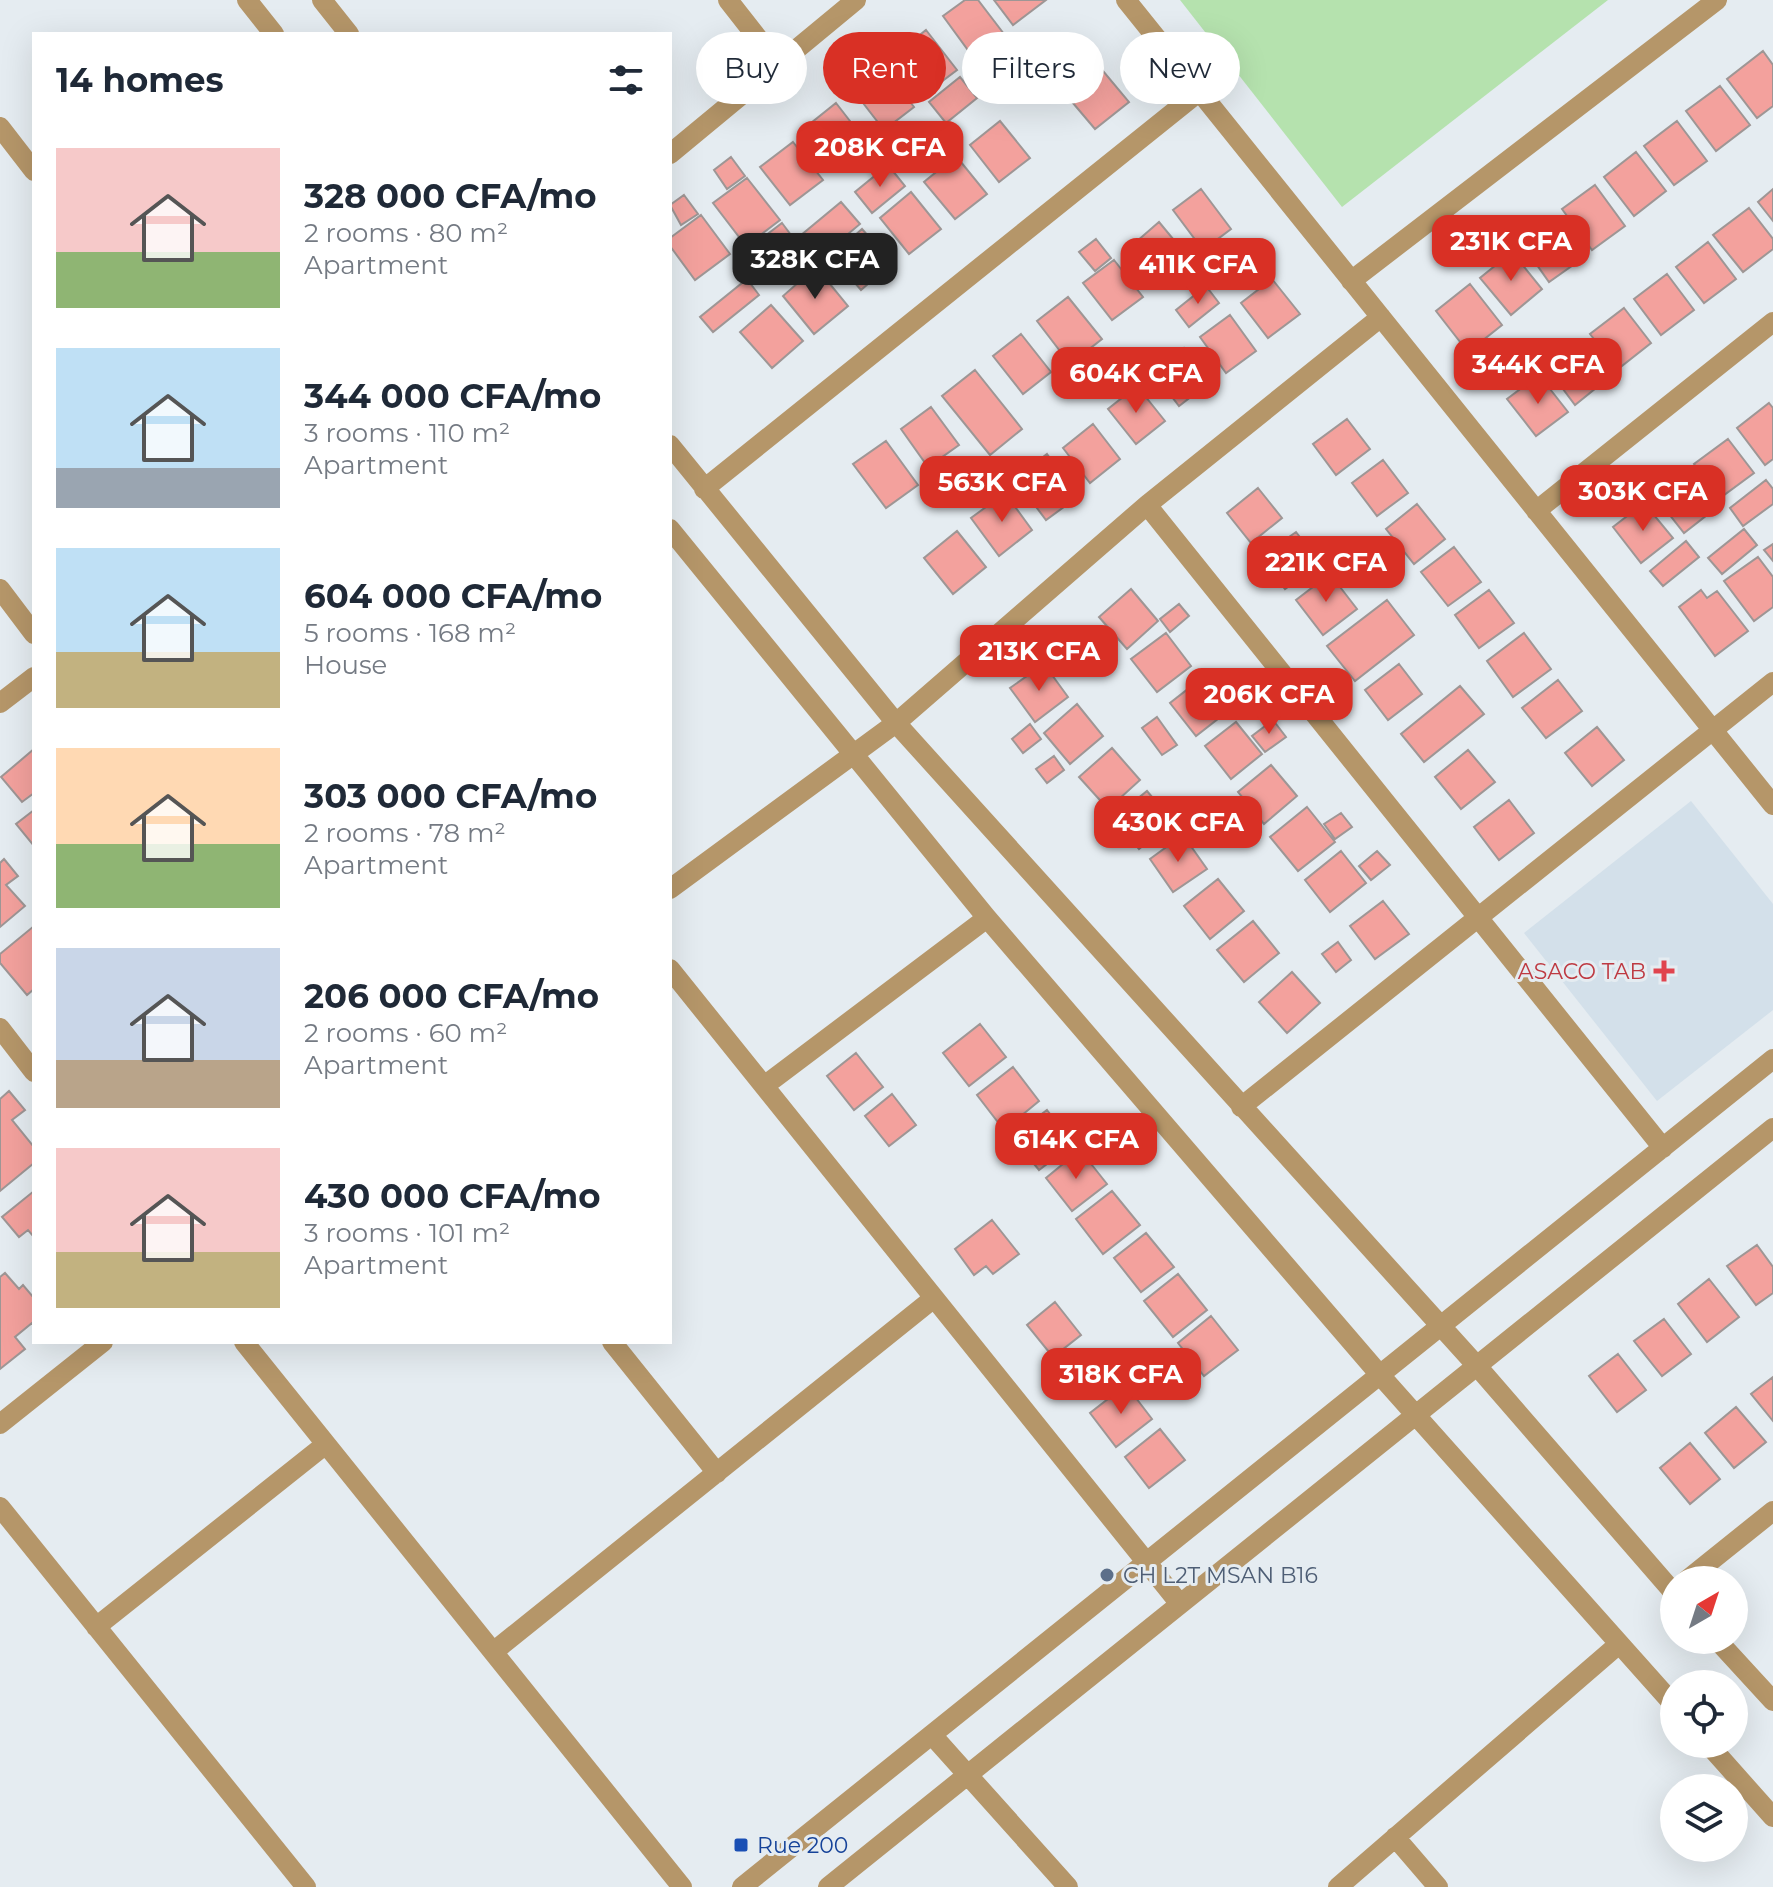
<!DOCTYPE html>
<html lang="en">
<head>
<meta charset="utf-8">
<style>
  :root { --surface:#fff; --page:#f6f6f7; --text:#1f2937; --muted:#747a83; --accent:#d93025 }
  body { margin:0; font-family:Montserrat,sans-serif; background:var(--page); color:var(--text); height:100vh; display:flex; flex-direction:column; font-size:30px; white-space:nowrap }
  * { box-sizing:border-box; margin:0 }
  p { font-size:26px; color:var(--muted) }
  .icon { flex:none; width:44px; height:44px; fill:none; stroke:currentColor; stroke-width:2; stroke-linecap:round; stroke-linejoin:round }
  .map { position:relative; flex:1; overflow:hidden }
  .side { position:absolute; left:32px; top:32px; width:640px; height:1312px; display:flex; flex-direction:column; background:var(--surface); border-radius:0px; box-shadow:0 8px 32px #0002 }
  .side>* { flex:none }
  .banner { position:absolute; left:696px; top:32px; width:760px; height:72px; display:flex; gap:16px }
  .needle { width:52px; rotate:39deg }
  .buttons { position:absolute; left:1660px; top:1566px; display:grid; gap:16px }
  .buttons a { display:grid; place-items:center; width:88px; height:88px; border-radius:50%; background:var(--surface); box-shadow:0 8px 32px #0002; font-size:40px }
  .price { position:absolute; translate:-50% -68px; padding:0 18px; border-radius:16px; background:var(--accent); color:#fff; font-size:26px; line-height:52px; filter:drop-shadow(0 2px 4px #0008) }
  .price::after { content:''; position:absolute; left:50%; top:48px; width:24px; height:18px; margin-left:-12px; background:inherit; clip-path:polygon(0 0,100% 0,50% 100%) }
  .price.on { background:#222; color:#fff }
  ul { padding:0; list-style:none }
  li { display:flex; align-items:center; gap:24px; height:200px; padding:0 24px }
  li span { display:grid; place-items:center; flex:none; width:224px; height:160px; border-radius:0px; color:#555 }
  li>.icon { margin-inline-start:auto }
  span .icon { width:96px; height:96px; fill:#fffc; stroke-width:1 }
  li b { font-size:34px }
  h2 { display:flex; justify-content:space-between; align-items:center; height:96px; padding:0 24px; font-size:34px }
  .chip { padding:0 28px; border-radius:36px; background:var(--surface); box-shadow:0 8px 32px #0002; font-size:28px; line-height:72px }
  .chip.on { background:var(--accent); color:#fff }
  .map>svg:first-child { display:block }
  .built { fill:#d3e0ea }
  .green { fill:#b5e2ae }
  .building { fill:#f3a19d; stroke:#9e9695; stroke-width:2 }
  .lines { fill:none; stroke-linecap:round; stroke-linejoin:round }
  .minor { stroke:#b59669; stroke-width:20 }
  .health-dot { fill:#e0444e; stroke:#e5ecf1; stroke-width:3 }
  .service-dot { fill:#5c6f8a; stroke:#e5ecf1; stroke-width:3 }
  .transit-dot { fill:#1a4fb4; stroke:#e5ecf1; stroke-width:3 }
  .labels { text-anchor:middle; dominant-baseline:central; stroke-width:6; stroke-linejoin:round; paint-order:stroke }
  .health-label { font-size:22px; fill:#be3a42; stroke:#e5ecf1; text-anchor:end }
  .service-label { font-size:22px; fill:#4e5e75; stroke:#e5ecf1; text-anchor:start }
  .transit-label { font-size:22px; fill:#164399; stroke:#e5ecf1; text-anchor:start }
</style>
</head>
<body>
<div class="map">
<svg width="1773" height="1887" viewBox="0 0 1773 1887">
  <rect width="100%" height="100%" fill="#e5ecf1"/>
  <path class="built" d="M1691,801L1773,904V1010L1657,1101L1524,933Z"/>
  <path class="green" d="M1180,0H1608L1342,207Z"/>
  <path class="building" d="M965,0H978L1004,34L973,57L943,16Z
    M994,0H1046L1013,25Z
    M926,30L957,70L925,94L895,55Z
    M1078,41L1129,102L1095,129L1045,70Z
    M1763,51L1773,65V106L1757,118L1727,79Z
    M883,66L914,107L884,130L853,90Z
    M960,77L977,98L946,123L929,102Z
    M1720,86L1750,125L1716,151L1686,111Z
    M836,103L867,143L837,166L806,127Z
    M1000,121L1030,158L999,182L970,145Z
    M1677,121L1707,161L1674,185L1644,146Z
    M793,142L823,180L790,205L760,167Z
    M1636,152L1666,191L1634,216L1604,177Z
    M956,156L987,194L955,219L924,182Z
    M731,157L745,176L727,189L714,170Z
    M888,165L905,186L872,213L855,192Z
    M747,178L780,220L746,246L713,203Z
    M1595,185L1625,226L1592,250L1562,209Z
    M1201,189L1231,229L1203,250L1173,210Z
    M1773,189V221L1758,202Z
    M911,192L941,229L909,254L880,218Z
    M684,195L698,214L681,225L670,205Z
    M841,202L860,224L818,259L800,236Z
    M1749,208L1773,239V249L1743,272L1713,235Z
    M701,215L730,254L695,280L670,246V238Z
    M1554,218L1583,258L1549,282L1520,241Z
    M1159,222L1188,257L1158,282L1129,248Z
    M782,223L797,243L751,279L735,259Z
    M862,229L892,263L861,290L832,256Z
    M1096,239L1111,258L1095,271L1079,252Z
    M1708,242L1736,279L1704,303L1676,267Z
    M1512,252L1542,289L1511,315L1480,278Z
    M1114,260L1143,297L1112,320L1083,283Z
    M816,267L848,306L814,334L783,296Z
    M1667,274L1694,310L1661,335L1634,299Z
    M747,279L759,295L713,332L700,317Z
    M1272,279L1300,314L1268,338L1241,303Z
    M1470,284L1502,325L1468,352L1436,311Z
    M1206,286L1219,303L1189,327L1176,310Z
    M1068,297L1102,339L1070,364L1037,321Z
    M771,305L803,341L772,368L740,332Z
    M1624,308L1651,343L1618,369L1590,334Z
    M1230,315L1256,351L1226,373L1200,337Z
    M1021,334L1051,372L1023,394L993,356Z
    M1585,340L1612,375L1575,405L1548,369Z
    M1184,348L1210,382L1179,406L1153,372Z
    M975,370L1022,429L990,455L942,396Z
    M1539,375L1568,412L1536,436L1507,399Z
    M1137,386L1165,421L1136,444L1108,409Z
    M1769,403L1773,408V459L1765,465L1737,428Z
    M931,407L959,445L928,467L901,429Z
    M1347,419L1370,449L1336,475L1313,444Z
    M1093,424L1120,459L1090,483L1063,448Z
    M1728,439L1754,473L1720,498L1694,464Z
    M886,441L918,485L886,508L853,464Z
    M1047,454L1079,496L1046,520L1015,479Z
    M1383,460L1408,493L1377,516L1352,483Z
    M1686,470L1716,508L1684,533L1654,495Z
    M1766,480L1773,489V504L1743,526L1730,508Z
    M1258,488L1282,518L1251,543L1227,513Z
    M1005,493L1032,530L999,556L971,518Z
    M1644,503L1673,538L1641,563L1613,527Z
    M1417,504L1445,539L1414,564L1386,529Z
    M1744,529L1757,545L1722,574L1708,558Z
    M957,531L986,567L953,594L924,558Z
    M1296,532L1320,563L1285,589L1261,557Z
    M1686,541L1699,557L1663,586L1650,571Z
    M1773,544V561L1764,550Z
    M1454,547L1481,582L1448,606L1421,572Z
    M1758,557L1773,577V607L1754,621L1724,581Z
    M1330,574L1357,609L1323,635L1296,600Z
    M1131,589L1158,621L1127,649L1099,617Z
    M1489,590L1514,623L1479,648L1455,615Z
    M1701,590L1707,598L1717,591L1748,631L1715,656L1679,607Z
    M1387,600L1414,635L1355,681L1327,646Z
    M1179,604L1189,616L1170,632L1160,619Z
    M1166,633L1191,666L1157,692L1131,659Z
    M1524,633L1551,669L1513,697L1487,661Z
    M1044,664L1068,697L1035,722L1010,688Z
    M1399,664L1422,694L1388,720L1365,690Z
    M1234,677L1247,694L1228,709L1215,692Z
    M1202,678L1228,711L1196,736L1170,703Z
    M1558,680L1582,711L1546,738L1522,708Z
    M1460,686L1484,714L1424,762L1401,734Z
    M1077,704L1103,736L1070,764L1044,733Z
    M1157,717L1177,745L1162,755L1142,728Z
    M1273,720L1286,737L1265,752L1252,736Z
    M1236,722L1262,754L1231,779L1205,746Z
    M1030,724L1041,739L1023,753L1012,739Z
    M1597,727L1624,760L1592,786L1565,753Z
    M1112,748L1140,780L1108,809L1079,777Z
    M34,749V793L22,802L1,777Z
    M1468,750L1495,782L1461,809L1435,777Z
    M1054,756L1064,770L1047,783L1036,769Z
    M1271,765L1297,796L1264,824L1238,792Z
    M1147,791L1172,821L1139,849L1114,818Z
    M1509,800L1534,833L1499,860L1474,827Z
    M1307,807L1335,842L1298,871L1270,837Z
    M34,810V846L16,824Z
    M1341,813L1352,827L1335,839L1324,824Z
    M1183,835L1207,869L1173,892L1150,859Z
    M1341,851L1366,883L1330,912L1305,880Z
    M1377,851L1390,865L1371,880L1359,866Z
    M4,859L18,876L6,885L25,906L0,927V863Z
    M1218,879L1244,911L1210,939L1184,906Z
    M1383,901L1409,934L1375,959L1350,926Z
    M1253,921L1279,953L1244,982L1217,950Z
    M34,926V989L27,995L0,963V954Z
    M1338,942L1351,960L1336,972L1322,954Z
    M1292,972L1320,1003L1287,1033L1259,1002Z
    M980,1024L1006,1057L969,1086L943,1053Z
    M856,1053L883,1087L854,1110L827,1076Z
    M1013,1067L1039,1101L1004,1130L977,1095Z
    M9,1091L25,1110L12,1120L34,1147V1163L0,1191V1099Z
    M892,1094L916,1125L889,1146L865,1116Z
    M1047,1110L1073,1144L1039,1170L1012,1137Z
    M1080,1150L1107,1184L1072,1211L1046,1178Z
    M34,1191V1237L28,1230L19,1237L2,1217Z
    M1112,1191L1140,1225L1103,1254L1076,1219Z
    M992,1220L1019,1254L993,1274L986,1266L974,1275L955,1249Z
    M1146,1233L1174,1267L1141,1292L1114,1258Z
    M1757,1245L1773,1267V1293L1756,1305L1727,1266Z
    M5,1273L19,1289L23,1285L34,1298V1326L32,1323L15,1337L25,1349L0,1369V1277Z
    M1178,1274L1207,1310L1173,1337L1144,1301Z
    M1709,1279L1739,1317L1707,1342L1678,1304Z
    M1055,1302L1081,1335L1053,1357L1027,1325Z
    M1211,1316L1238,1350L1204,1376L1178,1343Z
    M1664,1319L1691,1354L1662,1376L1634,1341Z
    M1618,1354L1646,1390L1617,1412L1589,1376Z
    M1773,1377V1421L1751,1394Z
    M1126,1385L1152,1419L1116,1447L1090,1413Z
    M1736,1407L1766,1442L1734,1468L1705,1433Z
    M1160,1429L1185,1460L1149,1488L1125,1457Z
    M1690,1443L1720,1479L1690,1504L1660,1468Z"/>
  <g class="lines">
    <path class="minor" d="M247,0L274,34
      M322,0L349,34
      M728,0L778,64
      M1126,0L1773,805
      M0,127L34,171
      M670,154L856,0
      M1351,281L1717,0
      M670,445L896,723L1477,1366L1674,1593
      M704,489L1200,91
      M1147,505L1663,1148
      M1536,511L1773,322
      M670,529L987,918L1380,1375L1674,1705
      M0,589L34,634
      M0,703L34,677
      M670,889L896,723L1147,505L1381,317
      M670,969L1180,1604
      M0,1028L34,1072
      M764,1086L987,918
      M1241,1107L1773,682
      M244,1342L682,1887
      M612,1342L717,1473
      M0,1424L103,1342
      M0,1507L306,1887
      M1687,1580L1773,1511
      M96,1627L326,1444
      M1717,1640L1773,1701
      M493,1652L934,1298
      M932,1735L1068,1887
      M1708,1744L1773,1817
      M1395,1837L1438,1887
      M742,1887L1773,1059
      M828,1887L1773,1128
      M1338,1887L1619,1644"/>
  </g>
  <path class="health-dot" d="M1660 959h8v8h8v8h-8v8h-8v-8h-8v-8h8z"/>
  <circle class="service-dot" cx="1107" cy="1575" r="8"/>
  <rect class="transit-dot" x="733" y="1837" width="16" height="16" rx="4"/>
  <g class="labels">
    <g class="health-label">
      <text x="1646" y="971">ASACO TAB</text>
    </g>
    <g class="service-label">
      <text x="1123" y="1575">CH L2T MSAN B16</text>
    </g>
    <g class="transit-label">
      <text x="757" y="1845">Rue 200</text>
    </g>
  </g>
</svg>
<div class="buttons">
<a><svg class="needle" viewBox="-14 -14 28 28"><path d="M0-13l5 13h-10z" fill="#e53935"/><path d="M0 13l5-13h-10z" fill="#747a83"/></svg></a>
<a><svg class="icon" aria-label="locate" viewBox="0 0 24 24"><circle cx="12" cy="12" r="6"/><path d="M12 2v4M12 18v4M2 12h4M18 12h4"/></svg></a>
<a><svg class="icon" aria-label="layers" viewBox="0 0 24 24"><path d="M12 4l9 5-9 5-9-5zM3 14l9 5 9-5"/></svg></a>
</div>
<b class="price" style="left:880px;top:189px">208K CFA</b>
<b class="price" style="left:1511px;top:283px">231K CFA</b>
<b class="price on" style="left:815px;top:301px">328K CFA</b>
<b class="price" style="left:1198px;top:306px">411K CFA</b>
<b class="price" style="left:1538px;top:406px">344K CFA</b>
<b class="price" style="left:1136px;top:415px">604K CFA</b>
<b class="price" style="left:1002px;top:524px">563K CFA</b>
<b class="price" style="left:1643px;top:533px">303K CFA</b>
<b class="price" style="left:1326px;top:604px">221K CFA</b>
<b class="price" style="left:1039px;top:693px">213K CFA</b>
<b class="price" style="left:1269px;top:736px">206K CFA</b>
<b class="price" style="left:1178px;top:864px">430K CFA</b>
<b class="price" style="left:1076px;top:1181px">614K CFA</b>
<b class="price" style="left:1121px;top:1416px">318K CFA</b>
<div class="banner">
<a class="chip">Buy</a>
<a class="chip on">Rent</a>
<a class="chip">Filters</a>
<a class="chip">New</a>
</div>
<section class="side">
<h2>14 homes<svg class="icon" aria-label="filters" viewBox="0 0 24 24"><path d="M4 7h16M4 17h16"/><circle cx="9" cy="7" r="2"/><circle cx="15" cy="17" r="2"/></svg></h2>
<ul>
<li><span style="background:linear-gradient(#f6c9c9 65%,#8fb573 0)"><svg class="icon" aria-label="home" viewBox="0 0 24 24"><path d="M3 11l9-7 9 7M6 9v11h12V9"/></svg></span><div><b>328 000 CFA/mo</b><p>2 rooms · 80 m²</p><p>Apartment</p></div></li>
<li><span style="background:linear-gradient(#bfe0f5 75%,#9aa5b1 0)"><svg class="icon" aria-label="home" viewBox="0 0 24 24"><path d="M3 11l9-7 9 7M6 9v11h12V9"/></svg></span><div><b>344 000 CFA/mo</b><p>3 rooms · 110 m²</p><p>Apartment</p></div></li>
<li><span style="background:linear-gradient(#bfe0f5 65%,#c2b280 0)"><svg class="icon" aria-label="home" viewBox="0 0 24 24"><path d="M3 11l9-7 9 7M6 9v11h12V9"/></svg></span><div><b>604 000 CFA/mo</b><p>5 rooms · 168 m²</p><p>House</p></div></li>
<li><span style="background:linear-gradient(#ffd9b3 60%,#8fb573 0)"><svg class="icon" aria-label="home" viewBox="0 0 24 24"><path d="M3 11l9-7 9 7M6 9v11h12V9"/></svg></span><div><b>303 000 CFA/mo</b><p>2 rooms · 78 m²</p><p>Apartment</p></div></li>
<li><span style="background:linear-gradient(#c9d6e8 70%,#b9a48a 0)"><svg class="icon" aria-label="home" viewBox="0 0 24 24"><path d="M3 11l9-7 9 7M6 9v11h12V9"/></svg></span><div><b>206 000 CFA/mo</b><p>2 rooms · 60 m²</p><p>Apartment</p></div></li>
<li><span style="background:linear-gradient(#f6c9c9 65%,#c2b280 0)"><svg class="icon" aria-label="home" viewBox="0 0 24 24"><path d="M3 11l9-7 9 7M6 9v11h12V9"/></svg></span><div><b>430 000 CFA/mo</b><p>3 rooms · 101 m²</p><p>Apartment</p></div></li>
</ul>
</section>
</div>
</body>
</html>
